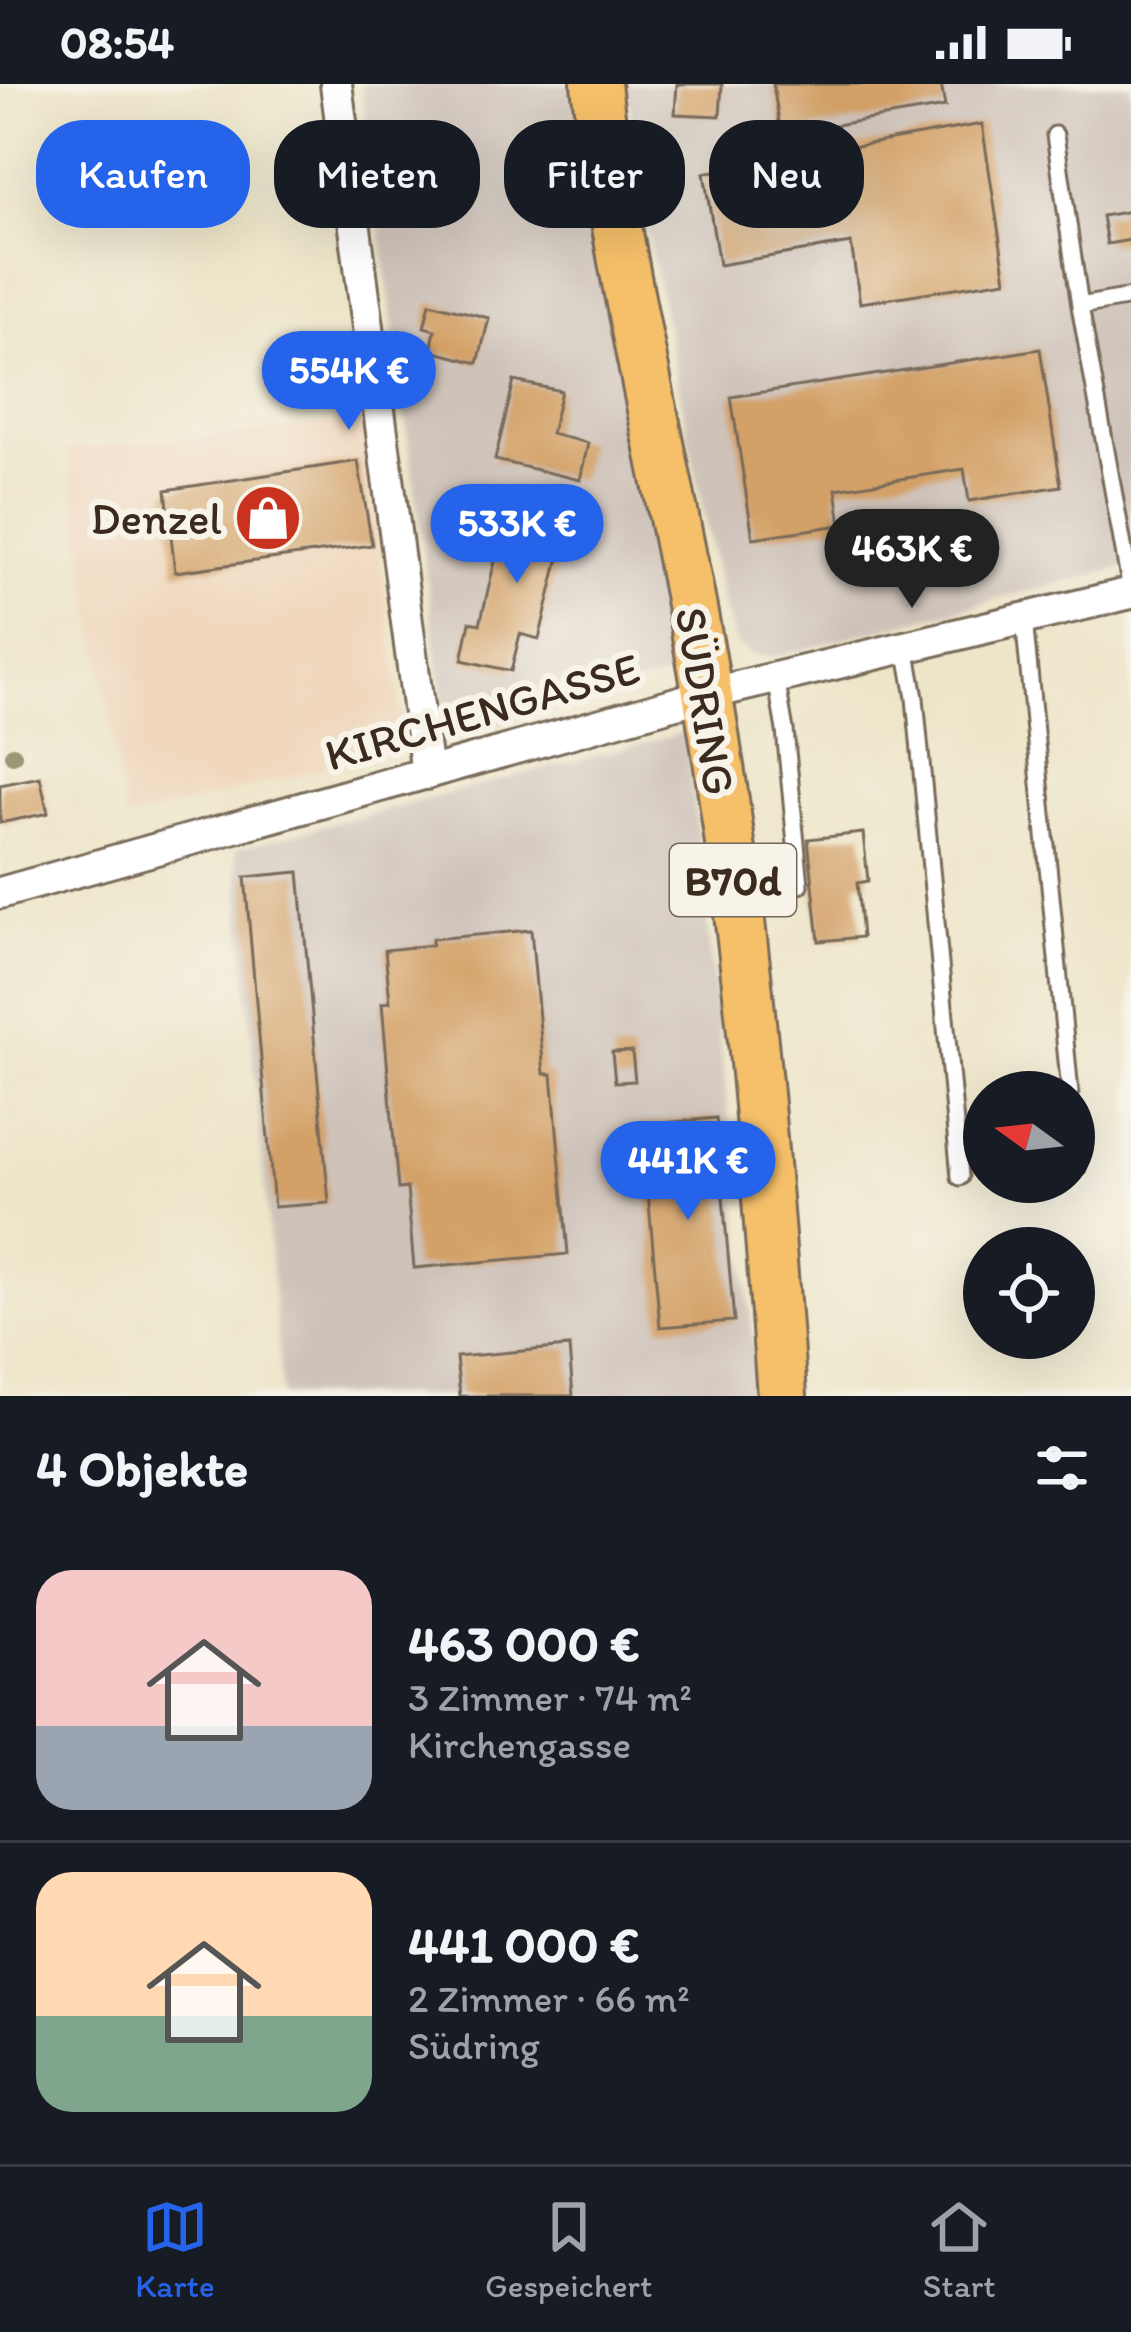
<!DOCTYPE html>
<html lang="de">
<head>
<meta charset="utf-8">
<style>
  :root { --surface:#171b24; --page:#20242c; --text:#f1f3f6; --muted:#9ea1a6; --line:#363941; --accent:#2563eb }
  body { margin:0; font-family:Itim,sans-serif; background:var(--page); color:var(--text); height:100vh; display:flex; flex-direction:column; font-size:45px; white-space:nowrap }
  * { box-sizing:border-box; margin:0 }
  p { font-size:39px; color:var(--muted) }
  .icon { flex:none; width:66px; height:66px; fill:none; stroke:currentColor; stroke-width:2; stroke-linecap:round; stroke-linejoin:round }
  .map { position:relative; height:1312px; overflow:hidden }
  .panel { display:flex; flex-direction:column; background:var(--surface); flex:1 }
  .panel>* { flex:none }
  .hud { position:absolute; left:36px; top:36px; width:1059px; height:108px; display:flex; gap:24px }
  .needle { width:78px; rotate:285deg }
  .buttons { position:absolute; left:963px; top:987px; display:grid; gap:24px }
  .buttons a { display:grid; place-items:center; width:132px; height:132px; border-radius:50%; background:var(--surface); box-shadow:0 12px 48px #0002; font-size:60px }
  .price { position:absolute; translate:-50% -102px; padding:0 27px; border-radius:42px; background:var(--accent); color:#fff; font-size:39px; line-height:78px; filter:drop-shadow(0 3px 6px #0008) }
  .price::after { content:''; position:absolute; left:50%; top:72px; width:36px; height:27px; margin-left:-18px; background:inherit; clip-path:polygon(0 0,100% 0,50% 100%) }
  .price.current { background:#222; color:#fff }
  ul { padding:0; list-style:none }
  li { display:flex; align-items:center; gap:36px; height:300px; padding:0 36px }
  li+li { border-top:3px solid var(--line) }
  li span { display:grid; place-items:center; flex:none; width:336px; height:240px; border-radius:36px; color:#555 }
  li>.icon { margin-inline-start:auto }
  span .icon { width:144px; height:144px; fill:#fffc; stroke-width:1 }
  li b { font-size:51px }
  h2 { display:flex; justify-content:space-between; align-items:center; height:144px; padding:0 36px; font-size:51px }
  .chip { padding:0 42px; border-radius:48px; background:var(--surface); box-shadow:0 12px 48px #0002; font-size:42px; line-height:108px }
  .chip.current { background:var(--accent); color:#fff }
  .status { display:flex; justify-content:space-between; align-items:center; height:84px; padding:0 60px; background:var(--surface); direction:ltr }
  .status svg { height:33px; fill:currentColor }
  .dock { display:flex; justify-content:space-around; align-items:center; height:168px; border-top:3px solid var(--line); background:var(--surface); font-size:33px; color:var(--muted) }
  .dock a { display:grid; justify-items:center; gap:6px }
  .dock .current { color:var(--accent) }
  .map>svg:first-child { display:block }
  .built { fill:#f0d6bc }
  .industrial { fill:#cec2b9 }
  .building { fill:#d3a168 }
  .lines { fill:none; stroke-linecap:round; stroke-linejoin:round }
  .service-casing { stroke:#796b5a; stroke-width:21 }
  .minor-casing { stroke:#796b5a; stroke-width:36 }
  .primary-casing { stroke:#796b5a; stroke-width:54 }
  .service { stroke:#fff; stroke-width:15 }
  .minor { stroke:#fff; stroke-width:30 }
  .primary { stroke:#f6c06b; stroke-width:48 }
  .tree { fill:#9e9776 }
  .labels { text-anchor:middle; dominant-baseline:central; stroke-width:12; stroke-linejoin:round; paint-order:stroke }
  .shield { fill:#f7f3e8; stroke:#73665b; stroke-width:3 }
  .shield-label { font-size:42px; font-weight:bold; fill:#3b2a1e }
  .poi-label { font-size:45px; fill:#3b2a1e; stroke:#f7f3e8; text-anchor:end }
  .street-label { font-size:45px; fill:#3b2a1e; stroke:#f7f3e8 }
</style>
</head>
<body>
<div class="status"><b>08:54</b><svg viewBox="0 0 49 12"><path d="M0 12V9h3v3zM5 12V6h3v6zM10 12V3h3v9zM15 12V0h3v12zM26 1h20v11H26zM47 4h2v5h-2z"/></svg></div>
<div class="map">
<svg width="1131" height="1312" viewBox="0 0 1131 1312">
  <rect width="100%" height="100%" fill="#f7f3e8"/>
  <filter id="ink" filterUnits="userSpaceOnUse"><feTurbulence type="fractalNoise" baseFrequency=".00833" numOctaves="2"/><feDisplacementMap in="SourceGraphic" scale="24" xChannelSelector="R" yChannelSelector="G"/><feConvolveMatrix kernelMatrix="1 2 1 2 8 2 1 2 1" color-interpolation-filters="sRGB"/></filter>
  <filter id="wash" filterUnits="userSpaceOnUse"><feTurbulence type="fractalNoise" baseFrequency=".004" numOctaves="4" result="noise"/><feDisplacementMap in="SourceGraphic" scale="48" xChannelSelector="R" yChannelSelector="G"/><feGaussianBlur stdDeviation="2.7" result="paint"/><feColorMatrix in="noise" values="0 0 0 0 0 0 0 0 0 0 0 0 0 0 0 0 0 1.4 0 .05"/><feComposite in="paint" operator="in"/></filter>
  <g filter="url(#wash)">
    <rect width="100%" height="100%" fill="#ede5c8"/>
    <path class="built" d="M362,337L403,646L380,669L126,736L67,366Z"/>
    <path class="industrial" d="M361,0H572L677,589L448,654Z
      M627,0H1131V481L772,573L752,571L737,561L723,523L644,131Z
      M686,648L759,1312H282L236,765Z"/>
    <g id="blocks">
      <path class="building" d="M677,0H722L720,32L675,30Z
        M773,0H941L945,23L781,50Z
        M982,40L1006,196L860,219L851,159L719,181L704,89Z
        M1131,127V156L1107,160L1102,132Z
        M430,219L489,234L478,279L431,267L435,246L424,243Z
        M1040,265L1061,402L969,417L964,385L836,405L841,441L753,454L731,313Z
        M514,297L561,307L551,350L588,359L580,396L495,376Z
        M358,377L372,461L175,488L166,406Z
        M509,418L569,433L539,555L520,550L511,587L462,576L470,538L480,540Z
        M40,693L48,729L0,739V701Z
        M863,749L868,797L857,799L862,853L819,857L808,755Z
        M299,788L329,1119L274,1123L245,793Z
        M531,846L544,990H552L568,1170L414,1184L407,1104L398,1105L382,919L390,918L385,866L432,861V855Z
        M632,967L635,997L615,998L612,968Z
        M716,1034L734,1237L660,1243L642,1041Z
        M569,1263L573,1312H460L456,1273Z"/>
    </g>
  </g>
  <g filter="url(#ink)">
    <use href="#blocks" fill-opacity="0" stroke="#796b5a" stroke-width="3"/>
    <g class="lines">
      <g class="service-casing">
        <path id="service" d="M1055,51L1080,222
          M1131,213L1080,222L1131,506
          M1024,535L1070,1008
          M906,563L915,614L960,1093
          M776,594L785,646L800,801
          M1074,1050L1077,1084"/>
      </g>
      <g class="minor-casing">
        <path id="minor" d="M336,0L427,690
          M0,809L708,610L1131,509"/>
      </g>
      <g class="primary-casing">
        <path id="primary" d="M596,0C620,204 673,405 707,608C747,841 765,1076 782,1312"/>
      </g>
      <use href="#service" class="service"/>
      <use href="#minor" class="minor"/>
      <use href="#primary" class="primary"/>
    </g>
    <circle class="tree" cx="13" cy="671" r="9"/>
  </g>
  <defs>
    <g id="shop-disc" transform="scale(3.45)"><circle r="9.5" fill="#c8321e" stroke="#f7f3e8"/><path d="M-5-2.5h2.3a2.7 3.5 0 0 1 5.4 0H5L5.5 6h-11ZM-1.5-2.5h3a1.5 2.3 0 0 0-3 0Z" fill="#fff"/></g>
  </defs>
  <g fill-rule="evenodd">
    <use href="#shop-disc" x="268" y="434"/>
  </g>
  <g class="labels">
    <rect class="shield" x="670" y="760" width="126" height="72" rx="9"/>
    <g class="shield-label">
      <text x="733" y="796">B70d</text>
    </g>
    <g class="poi-label">
      <text x="222" y="434">Denzel</text>
    </g>
    <g class="street-label">
      <text transform="translate(706 617) rotate(81)">SÜDRING</text>
      <text transform="translate(482 627) rotate(-16)">KIRCHENGASSE</text>
    </g>
  </g>
</svg>
<div class="buttons">
<a><svg class="needle" viewBox="-14 -14 28 28"><path d="M0-13l5 13h-10z" fill="#e53935"/><path d="M0 13l5-13h-10z" fill="#9ea1a6"/></svg></a>
<a><svg class="icon" aria-label="locate" viewBox="0 0 24 24"><circle cx="12" cy="12" r="6"/><path d="M12 2v4M12 18v4M2 12h4M18 12h4"/></svg></a>
</div>
<b class="price" style="left:349px;top:349px">554K €</b>
<b class="price" style="left:517px;top:502px">533K €</b>
<b class="price current" style="left:912px;top:527px">463K €</b>
<b class="price" style="left:688px;top:1139px">441K €</b>
<div class="hud">
<a class="chip current">Kaufen</a>
<a class="chip">Mieten</a>
<a class="chip">Filter</a>
<a class="chip">Neu</a>
</div>
</div>
<section class="panel">
<h2>4 Objekte<svg class="icon" aria-label="filters" viewBox="0 0 24 24"><path d="M4 7h16M4 17h16"/><circle cx="9" cy="7" r="2"/><circle cx="15" cy="17" r="2"/></svg></h2>
<ul>
<li><span style="background:linear-gradient(#f6c9c9 65%,#9aa5b1 0)"><svg class="icon" aria-label="home" viewBox="0 0 24 24"><path d="M3 11l9-7 9 7M6 9v11h12V9"/></svg></span><div><b>463 000 €</b><p>3 Zimmer · 74 m²</p><p>Kirchengasse</p></div></li>
<li><span style="background:linear-gradient(#ffd9b3 60%,#7fa58c 0)"><svg class="icon" aria-label="home" viewBox="0 0 24 24"><path d="M3 11l9-7 9 7M6 9v11h12V9"/></svg></span><div><b>441 000 €</b><p>2 Zimmer · 66 m²</p><p>Südring</p></div></li>
</ul>
</section>
<nav class="dock">
<a class="current"><svg class="icon" aria-label="map" viewBox="0 0 24 24"><path d="M3 6l6-2 6 2 6-2v14l-6 2-6-2-6 2zM9 4v14M15 6v14"/></svg>Karte</a>
<a><svg class="icon" aria-label="saved" viewBox="0 0 24 24"><path d="M7 4h10v16l-5-4-5 4z"/></svg>Gespeichert</a>
<a><svg class="icon" aria-label="home" viewBox="0 0 24 24"><path d="M3 11l9-7 9 7M6 9v11h12V9"/></svg>Start</a>
</nav>
</body>
</html>
